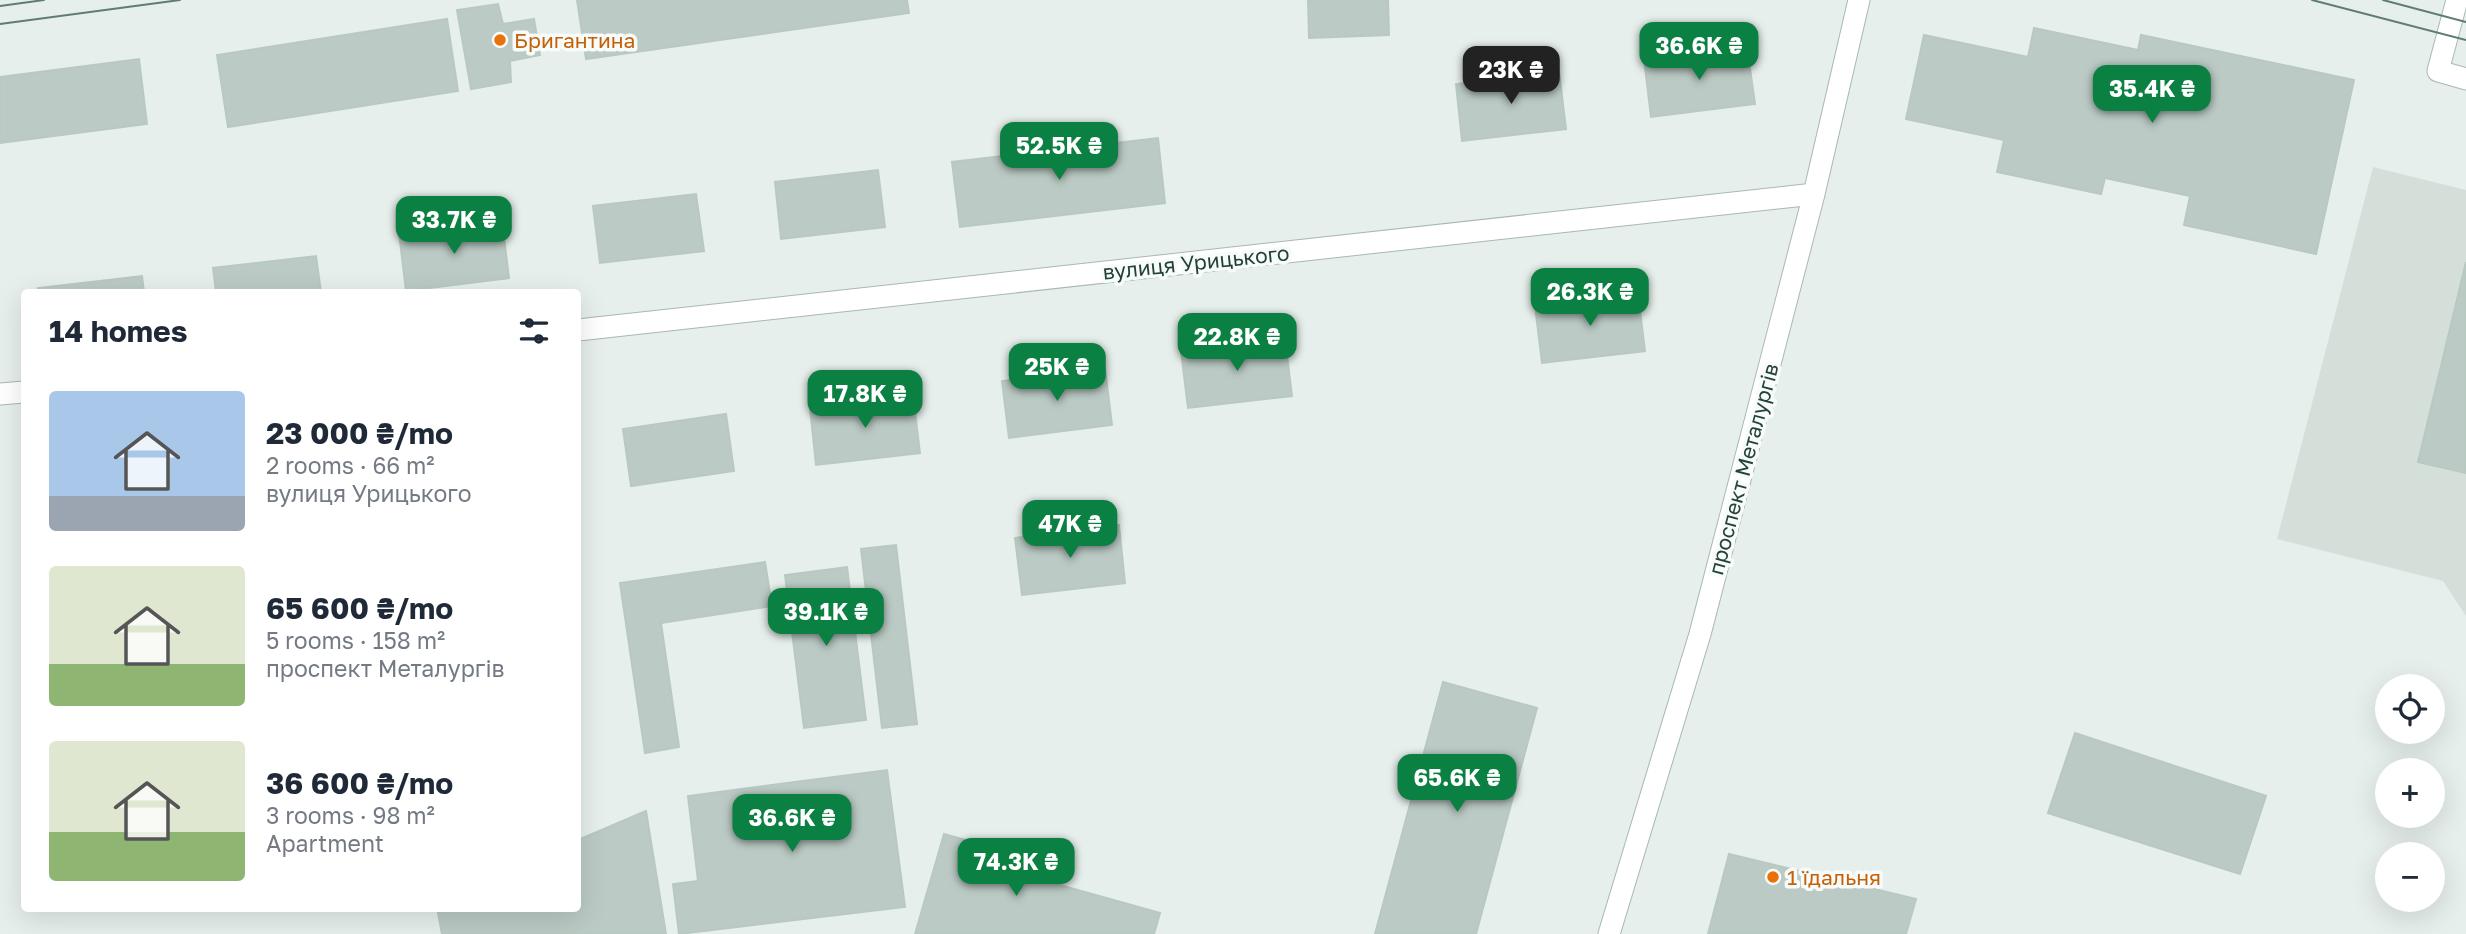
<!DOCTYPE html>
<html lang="en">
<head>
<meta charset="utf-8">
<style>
  :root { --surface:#fff; --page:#f2f2f3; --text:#1f2937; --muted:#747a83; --accent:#0b8043 }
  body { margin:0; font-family:"Golos Text",sans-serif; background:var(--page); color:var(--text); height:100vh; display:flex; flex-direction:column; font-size:26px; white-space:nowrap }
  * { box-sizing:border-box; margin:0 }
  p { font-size:23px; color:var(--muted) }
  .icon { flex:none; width:38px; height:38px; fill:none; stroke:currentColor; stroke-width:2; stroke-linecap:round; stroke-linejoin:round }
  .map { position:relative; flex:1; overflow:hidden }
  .drawer { position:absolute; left:21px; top:289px; width:560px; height:623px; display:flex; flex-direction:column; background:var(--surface); border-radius:7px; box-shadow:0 7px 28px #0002 }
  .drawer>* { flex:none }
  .fabs { position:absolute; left:2375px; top:674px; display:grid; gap:14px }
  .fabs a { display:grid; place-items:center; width:70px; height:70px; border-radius:50%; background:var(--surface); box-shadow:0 7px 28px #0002; font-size:35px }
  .price { position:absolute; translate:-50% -60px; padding:0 16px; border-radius:14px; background:var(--accent); color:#fff; font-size:23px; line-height:46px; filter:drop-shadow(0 2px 4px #0008) }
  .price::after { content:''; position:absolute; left:50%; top:42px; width:21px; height:16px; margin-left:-10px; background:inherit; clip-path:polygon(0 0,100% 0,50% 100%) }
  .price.active { background:#222; color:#fff }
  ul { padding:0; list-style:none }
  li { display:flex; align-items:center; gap:21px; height:175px; padding:0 28px }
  li span { display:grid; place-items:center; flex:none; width:196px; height:140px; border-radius:7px; color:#555 }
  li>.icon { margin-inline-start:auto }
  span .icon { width:84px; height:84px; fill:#fffc; stroke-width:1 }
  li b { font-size:30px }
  h2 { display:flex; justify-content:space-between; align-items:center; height:84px; padding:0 28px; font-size:30px }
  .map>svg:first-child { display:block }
  .built { fill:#d4dfda }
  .building { fill:#bbcac4; stroke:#b8c9c2; stroke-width:2 }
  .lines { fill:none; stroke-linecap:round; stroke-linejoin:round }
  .minor-casing { stroke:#a8b8b2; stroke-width:23 }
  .minor { stroke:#fff; stroke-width:21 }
  .tram { stroke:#5f7d75; stroke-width:2 }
  .food-dot { fill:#e8710a; stroke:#f7fbf9; stroke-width:2.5 }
  .labels { text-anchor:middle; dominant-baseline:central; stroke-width:7; stroke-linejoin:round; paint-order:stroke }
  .food-label { font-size:21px; fill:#c56008; stroke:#f7fbf9; text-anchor:start }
  .street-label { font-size:21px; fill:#24423a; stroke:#f7fbf9 }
</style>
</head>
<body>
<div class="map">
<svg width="2466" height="934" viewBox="0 0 2466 934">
  <rect width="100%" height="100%" fill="#e6efeb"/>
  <path class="built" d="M2373,167L2466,190V616L2443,581L2277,539Z"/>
  <path class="building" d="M577,0H907L909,13L586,59Z
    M1308,0H1388L1389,35L1309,38Z
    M498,4L503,24L534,19L540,55L510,61L511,82L471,89L457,10Z
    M447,19L458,91L228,127L217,55Z
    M2034,28L2138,50L2141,35L2354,80L2316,254L2184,225L2190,196L2105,178L2101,194L1997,172L2004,140L1906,119L1924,35L2028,57Z
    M1747,47L1755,104L1651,117L1644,59Z
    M139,59L147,124L0,143V77Z
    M1559,71L1566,129L1462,141L1456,84Z
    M1158,138L1165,203L960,227L952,162Z
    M878,170L885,227L781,239L775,182Z
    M696,194L704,251L600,263L593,206Z
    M502,221L509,278L406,291L399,233Z
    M316,256L321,292H216L213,268Z
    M2466,262V473L2418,462Z
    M142,276L144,292H39L38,288Z
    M1638,294L1645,351L1542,363L1535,306Z
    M1285,338L1292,396L1188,408L1181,351Z
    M1105,368L1112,425L1009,438L1002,381Z
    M913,395L920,453L816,465L810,408Z
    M726,414L734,471L631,486L623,429Z
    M1119,525L1125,583L1022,595L1015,538Z
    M896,545L917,724L882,728L861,549Z
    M765,562L772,606L661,623L679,747L645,753L620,583Z
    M847,567L866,720L804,728L785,575Z
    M1443,682L1537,708L1476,934H1375Z
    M2075,733L2266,796L2240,874L2048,813Z
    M887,770L905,907L679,934L673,884L698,881L688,796Z
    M646,811L666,934H442L437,908H578V840Z
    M944,834L1054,865L1049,882L1160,913L1154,934H915Z
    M1729,854L1916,899L1906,934H1708Z"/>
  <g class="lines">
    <g class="minor-casing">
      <path id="minor" d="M2457,0L2438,71L2466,79
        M578,330L1814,194
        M0,394L24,392
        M1609,934L1700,634L1814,194L1859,0"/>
    </g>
    <use href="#minor" class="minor"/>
    <path class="tram" d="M2312,0L2466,40
      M2383,0L2466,22
      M0,6L44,0
      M0,24L180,0"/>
  </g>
  <g class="food-dot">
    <circle cx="500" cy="40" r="7"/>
    <circle cx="1773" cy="877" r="7"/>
  </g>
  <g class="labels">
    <g class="food-label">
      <text x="514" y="40">Бригантина</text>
      <text x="1787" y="877">1 їдальня</text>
    </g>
    <g class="street-label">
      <text transform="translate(1196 262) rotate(-6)">вулиця Урицького</text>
      <text transform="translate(1743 469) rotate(-75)">проспект Металургів</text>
    </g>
  </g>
</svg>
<div class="fabs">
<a><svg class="icon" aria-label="locate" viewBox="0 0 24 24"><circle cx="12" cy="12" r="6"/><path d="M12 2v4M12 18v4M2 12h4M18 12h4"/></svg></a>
<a>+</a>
<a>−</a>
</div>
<b class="price" style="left:1699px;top:82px">36.6K ₴</b>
<b class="price active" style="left:1511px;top:106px">23K ₴</b>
<b class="price" style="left:2152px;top:125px">35.4K ₴</b>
<b class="price" style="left:1059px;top:182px">52.5K ₴</b>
<b class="price" style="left:454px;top:256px">33.7K ₴</b>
<b class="price" style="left:1590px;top:328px">26.3K ₴</b>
<b class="price" style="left:1237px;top:373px">22.8K ₴</b>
<b class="price" style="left:1057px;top:403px">25K ₴</b>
<b class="price" style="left:865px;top:430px">17.8K ₴</b>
<b class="price" style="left:1070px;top:560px">47K ₴</b>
<b class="price" style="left:826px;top:648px">39.1K ₴</b>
<b class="price" style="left:1457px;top:814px">65.6K ₴</b>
<b class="price" style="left:792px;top:854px">36.6K ₴</b>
<b class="price" style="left:1016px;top:898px">74.3K ₴</b>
<section class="drawer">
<h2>14 homes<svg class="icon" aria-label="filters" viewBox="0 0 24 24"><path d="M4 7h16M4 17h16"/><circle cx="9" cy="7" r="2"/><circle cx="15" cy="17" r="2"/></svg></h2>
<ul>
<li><span style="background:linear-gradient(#a9c7e8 75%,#9aa5b1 0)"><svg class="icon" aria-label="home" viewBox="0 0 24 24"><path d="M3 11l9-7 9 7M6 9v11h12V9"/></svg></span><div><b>23 000 ₴/mo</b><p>2 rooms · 66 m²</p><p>вулиця Урицького</p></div></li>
<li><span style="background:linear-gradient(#dfe7d0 70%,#8fb573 0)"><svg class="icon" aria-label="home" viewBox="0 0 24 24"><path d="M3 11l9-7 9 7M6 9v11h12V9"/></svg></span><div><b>65 600 ₴/mo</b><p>5 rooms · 158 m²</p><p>проспект Металургів</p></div></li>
<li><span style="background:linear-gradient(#dfe7d0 65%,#8fb573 0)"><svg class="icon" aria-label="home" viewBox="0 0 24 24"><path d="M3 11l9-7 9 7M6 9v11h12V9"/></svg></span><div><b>36 600 ₴/mo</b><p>3 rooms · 98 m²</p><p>Apartment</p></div></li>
</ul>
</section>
</div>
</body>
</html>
